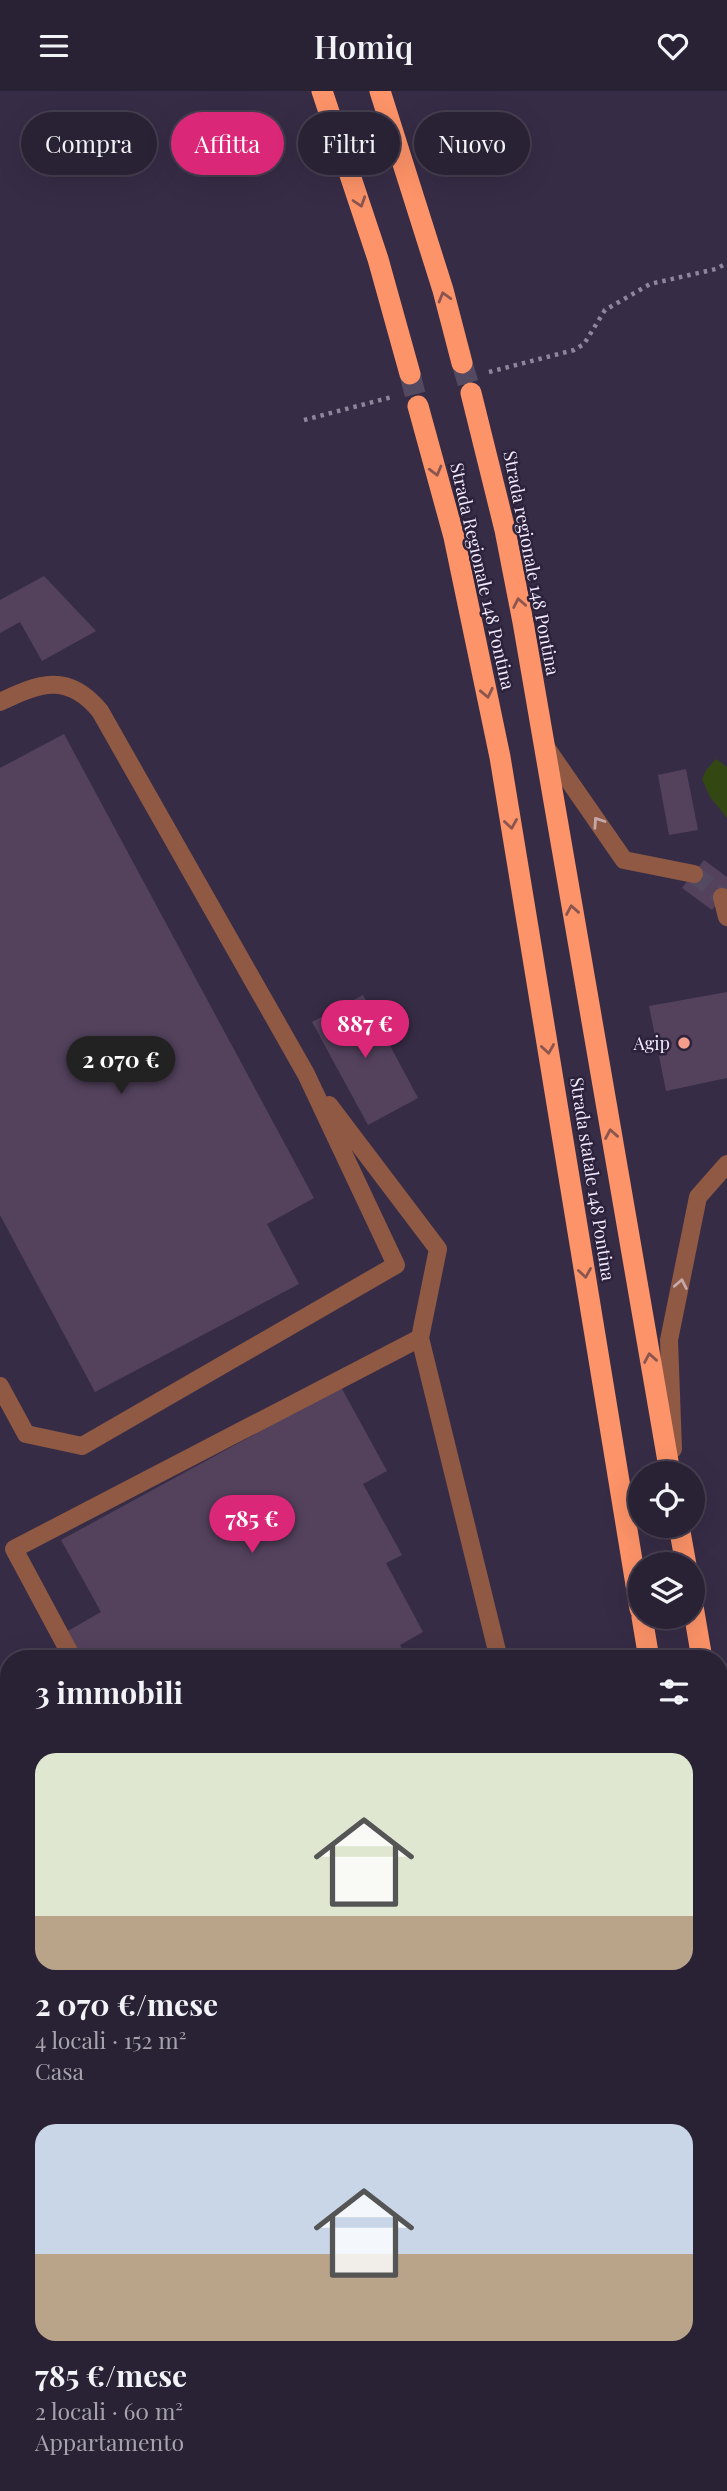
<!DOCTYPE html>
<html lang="it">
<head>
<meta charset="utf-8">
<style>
  :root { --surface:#292134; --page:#352e40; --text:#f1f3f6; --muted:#a5a3ac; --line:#453e4f; --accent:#db2777 }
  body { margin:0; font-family:"Playfair Display",serif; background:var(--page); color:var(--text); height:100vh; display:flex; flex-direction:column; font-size:26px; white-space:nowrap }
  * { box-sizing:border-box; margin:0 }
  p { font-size:23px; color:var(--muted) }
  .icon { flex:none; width:38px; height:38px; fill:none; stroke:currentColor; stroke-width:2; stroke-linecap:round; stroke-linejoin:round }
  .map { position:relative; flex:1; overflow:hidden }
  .drawer { position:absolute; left:0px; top:1559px; width:728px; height:842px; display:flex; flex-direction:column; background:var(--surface); border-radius:28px 28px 0 0; box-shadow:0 7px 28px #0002,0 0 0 2px var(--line) }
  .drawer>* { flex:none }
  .banner { position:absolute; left:21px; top:21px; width:686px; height:63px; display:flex; gap:14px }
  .tools { position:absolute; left:628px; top:1370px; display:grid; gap:14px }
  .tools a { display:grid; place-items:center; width:77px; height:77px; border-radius:50%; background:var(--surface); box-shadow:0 7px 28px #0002,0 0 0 2px var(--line); font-size:35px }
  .price { position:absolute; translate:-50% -60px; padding:0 16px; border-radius:24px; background:var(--accent); color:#fff; font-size:23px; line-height:46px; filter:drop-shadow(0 2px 4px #0008) }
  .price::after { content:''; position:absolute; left:50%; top:42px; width:21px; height:16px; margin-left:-10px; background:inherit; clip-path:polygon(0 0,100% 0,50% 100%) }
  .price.selected { background:#222; color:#fff }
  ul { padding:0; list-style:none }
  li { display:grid; align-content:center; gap:14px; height:371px; padding:0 35px }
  li span { display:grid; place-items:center; height:217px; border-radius:21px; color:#555 }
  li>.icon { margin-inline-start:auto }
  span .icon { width:126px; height:126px; fill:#fffc; stroke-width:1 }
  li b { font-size:30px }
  h2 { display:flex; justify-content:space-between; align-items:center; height:84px; padding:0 35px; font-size:30px }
  .tag { padding:0 24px; border-radius:32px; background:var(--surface); box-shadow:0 7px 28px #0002,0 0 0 2px var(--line); font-size:24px; line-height:63px }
  .tag.selected { background:var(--accent); color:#fff }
  header { display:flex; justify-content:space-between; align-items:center; height:91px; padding:0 35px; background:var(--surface); font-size:32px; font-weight:600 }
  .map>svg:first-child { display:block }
  .green { fill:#334712 }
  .building { fill:#54425d }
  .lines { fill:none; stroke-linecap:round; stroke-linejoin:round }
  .minor-tunnel { stroke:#534961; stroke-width:18; stroke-dasharray:18 9; stroke-linecap:butt }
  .highway-tunnel { stroke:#534961; stroke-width:21; stroke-dasharray:21 10; stroke-linecap:butt }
  .path { stroke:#8f869c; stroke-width:4.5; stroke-dasharray:3.5 5; stroke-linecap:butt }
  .minor { stroke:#8f5944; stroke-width:18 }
  .highway { stroke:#fd9368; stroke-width:21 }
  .oneway { stroke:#8b554f }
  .oneway2 { stroke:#c5a9aa }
  .poi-dot { fill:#f49d8b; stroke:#2d223b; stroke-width:2.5 }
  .labels { text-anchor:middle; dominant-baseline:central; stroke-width:5; stroke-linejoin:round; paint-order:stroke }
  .street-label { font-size:18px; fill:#f2ebfd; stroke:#2d223b }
  .poi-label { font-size:18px; fill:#f2ebfd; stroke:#2d223b; text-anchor:end }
</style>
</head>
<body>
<header><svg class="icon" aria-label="menu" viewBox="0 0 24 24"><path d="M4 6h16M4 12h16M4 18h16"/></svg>Homiq<svg class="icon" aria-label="heart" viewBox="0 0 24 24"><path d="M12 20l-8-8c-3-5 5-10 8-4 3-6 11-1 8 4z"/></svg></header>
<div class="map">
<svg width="727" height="2400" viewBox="0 0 727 2400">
  <rect width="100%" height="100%" fill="#372c46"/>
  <path class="green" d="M716,668L727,676V727L710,706L702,688L706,679Z"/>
  <path class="building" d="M44,485L96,540L42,570L20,531L0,542V509Z
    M64,643L314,1107L267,1133L299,1193L95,1301L0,1124V677Z
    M686,678L698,739L669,744L658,684Z
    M704,769L727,786V800L712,819L682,797Z
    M727,901V987L666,1000L649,915Z
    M363,904L418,1007L368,1034L312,931Z
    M341,1296L387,1380L363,1393L402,1464L386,1472L423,1541L400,1554L408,1568H80L66,1541L101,1521L61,1449Z
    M9,1969V2170L0,2174V1974Z
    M9,2318V2392L0,2377V2323Z
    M9,2392H59L45,2400H14Z
    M140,2392H323L309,2400H126Z"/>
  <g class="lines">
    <path class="minor-tunnel" d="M694,783L722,806"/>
    <path class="highway-tunnel" d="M462,272L471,302
      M410,283L418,315"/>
    <path class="path" d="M489,281L574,259L584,253L605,219L650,193L716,178L727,172
      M304,329L392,306"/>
    <path class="minor" d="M0,611C39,592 68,581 100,620L306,983L396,1174L82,1355L26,1343L0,1295
      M545,655L624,769L694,783
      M722,806L727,826
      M329,1014L438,1158L420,1247L499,1568
      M673,1358L669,1249L698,1106L727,1073
      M73,1568L14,1458L420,1247"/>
    <path class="highway" d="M322,0L378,168L410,283
      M380,0L443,199L462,272
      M471,302L505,439L523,531L670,1382
      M418,315L454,446L500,666L640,1518
      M679,1435L686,1474
      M693,1515L702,1568
      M642,1526L649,1568
      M719,1666L727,1710
      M719,1950L727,1989"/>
  </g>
  <defs><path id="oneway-chevron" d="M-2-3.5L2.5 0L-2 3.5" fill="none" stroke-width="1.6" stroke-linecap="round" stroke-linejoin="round" transform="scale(1.75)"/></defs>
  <g class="oneway">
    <use href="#oneway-chevron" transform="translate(360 111) rotate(72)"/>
    <use href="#oneway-chevron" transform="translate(444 206) rotate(-106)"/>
    <use href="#oneway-chevron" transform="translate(436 380) rotate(75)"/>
    <use href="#oneway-chevron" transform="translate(519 512) rotate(-101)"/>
    <use href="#oneway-chevron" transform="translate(487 602) rotate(78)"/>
    <use href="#oneway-chevron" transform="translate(511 733) rotate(81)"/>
    <use href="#oneway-chevron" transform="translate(572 819) rotate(-100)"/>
    <use href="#oneway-chevron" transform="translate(548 958) rotate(81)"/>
    <use href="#oneway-chevron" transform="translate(611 1043) rotate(-100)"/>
    <use href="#oneway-chevron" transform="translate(585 1182) rotate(81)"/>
    <use href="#oneway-chevron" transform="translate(650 1267) rotate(-100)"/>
  </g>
  <g class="oneway2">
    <use href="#oneway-chevron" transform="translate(598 731) rotate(-124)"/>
    <use href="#oneway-chevron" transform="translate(681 1193) rotate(-79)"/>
  </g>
  <circle class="poi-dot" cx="684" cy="952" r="7"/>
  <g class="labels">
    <g class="street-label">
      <text transform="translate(532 472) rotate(79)">Strada regionale 148 Pontina</text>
      <text transform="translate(483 485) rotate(77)">Strada Regionale 148 Pontina</text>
      <text transform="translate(593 1088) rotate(81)">Strada statale 148 Pontina</text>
    </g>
    <g class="poi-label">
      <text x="670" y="952">Agip</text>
    </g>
  </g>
</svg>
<div class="tools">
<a><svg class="icon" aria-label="locate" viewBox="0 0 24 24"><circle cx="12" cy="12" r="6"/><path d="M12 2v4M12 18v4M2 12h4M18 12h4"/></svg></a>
<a><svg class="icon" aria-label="layers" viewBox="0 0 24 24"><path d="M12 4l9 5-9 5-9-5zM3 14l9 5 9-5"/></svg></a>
</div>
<b class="price" style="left:365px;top:969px">887 €</b>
<b class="price selected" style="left:121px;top:1005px">2 070 €</b>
<b class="price" style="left:252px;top:1464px">785 €</b>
<div class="banner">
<a class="tag">Compra</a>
<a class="tag selected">Affitta</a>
<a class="tag">Filtri</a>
<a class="tag">Nuovo</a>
</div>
<section class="drawer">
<h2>3 immobili<svg class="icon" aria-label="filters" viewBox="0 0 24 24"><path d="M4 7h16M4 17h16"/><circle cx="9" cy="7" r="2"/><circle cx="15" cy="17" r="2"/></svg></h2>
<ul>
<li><span style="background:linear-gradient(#dfe7d0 75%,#b9a48a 0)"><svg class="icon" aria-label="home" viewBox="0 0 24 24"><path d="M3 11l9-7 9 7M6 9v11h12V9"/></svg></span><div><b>2 070 €/mese</b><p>4 locali · 152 m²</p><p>Casa</p></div></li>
<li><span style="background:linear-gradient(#c9d6e8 60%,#b9a48a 0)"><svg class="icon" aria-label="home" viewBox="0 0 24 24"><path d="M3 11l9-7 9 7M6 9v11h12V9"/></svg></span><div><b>785 €/mese</b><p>2 locali · 60 m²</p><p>Appartamento</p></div></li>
</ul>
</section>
</div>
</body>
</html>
